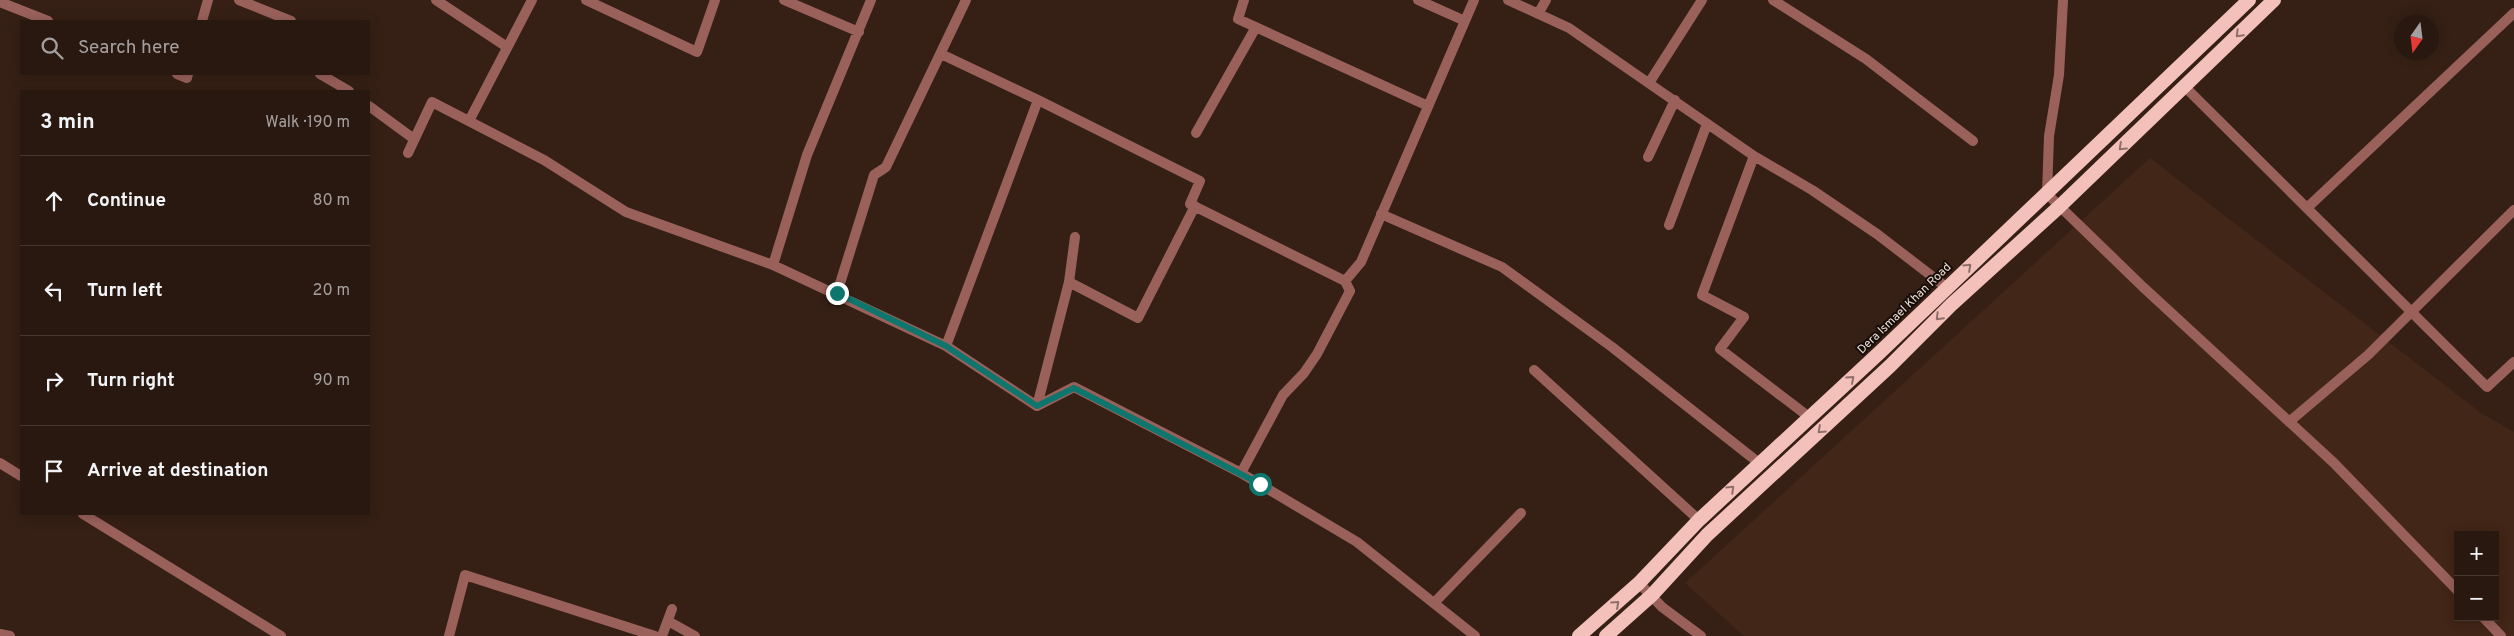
<!DOCTYPE html>
<html lang="en">
<head>
<meta charset="utf-8">
<style>
  :root { --surface:#281810; --page:#34251e; --text:#f1f3f6; --muted:#a5a09f; --line:#443730 }
  body { margin:0; font-family:Overpass,sans-serif; background:var(--page); color:var(--text) }
  .controls { position:absolute; right:15px; bottom:15px; display:grid; overflow:hidden; border-radius:0px; box-shadow:0 2px 12px #0003 }
  .controls button { width:45px; height:45px; display:grid; place-items:center; padding:0; border:0; border-bottom:1px solid var(--line); background:var(--surface); color:var(--text); font:25px sans-serif }
  .compass { position:absolute; left:2394px; top:15px; width:45px; height:45px; border-radius:50%; background:var(--surface); box-shadow:0 2px 12px #0003; rotate:194deg }
  .stop { position:absolute; width:15px; height:15px; margin:-11px; border:4px solid #0f766e; border-radius:50%; background:#fff }
  .stop.end { background:#0f766e; border-color:#fff; box-shadow:0 1px 5px #0008 }
  .list { margin:0; padding:0; list-style:none }
  h2 { display:flex; justify-content:space-between; align-items:center; height:65px; margin:0; padding:0 20px; font-size:21px }
  h2 small { font-size:16px; font-weight:400; color:var(--muted) }
  .list li { display:grid; grid-template-columns:32px 1fr auto; gap:15px; align-items:center; box-sizing:border-box; height:90px; padding:0 20px; border-top:1px solid var(--line) }
  .list b { display:block; font-size:19px; white-space:nowrap }
  .list em { font-size:16px; font-style:normal; color:var(--muted) }
  .icon { flex:none; width:28px; height:28px; fill:none; stroke:currentColor; stroke-width:2; stroke-linecap:round; stroke-linejoin:round }
  .map { position:relative; flex:none; width:2514px; height:636px; overflow:hidden }
  .search { position:absolute; background:var(--surface); box-shadow:0 2px 12px #0003; left:20px; top:20px; width:350px; height:55px; display:flex; align-items:center; gap:12px; box-sizing:border-box; padding:0 18px; border-radius:0px; color:var(--muted); font-size:19px }
  .panel { position:absolute; background:var(--surface); box-shadow:0 2px 12px #0003; left:20px; top:90px; width:350px; height:425px; border-radius:0px }
  .map>svg:first-child { display:block }
  .built { fill:#422617; fill-rule:evenodd }
  .lines { fill:none; stroke-linecap:round; stroke-linejoin:round }
  .minor { stroke:#9a615b; stroke-width:10 }
  .tertiary { stroke:#9a615b; stroke-width:10 }
  .trunk { stroke:#f3c0ba; stroke-width:14 }
  .oneway { stroke:#906f6a }
  .route { stroke:#0f766e; stroke-width:6 }
  .labels { text-anchor:middle; stroke-width:4; stroke-linejoin:round; paint-order:stroke }
  .street-label { font-size:12px; fill:#eadbd3; stroke:#160d08 }
</style>
</head>
<body>
<div class="map">
<svg width="2514" height="636" viewBox="0 0 2514 636">
  <rect width="100%" height="100%" fill="#362015"/>
  <path class="built" d="M2150 158 2481 413 2514 432V636H1744L1685 583ZM2458 535H2495V617H2458Z"/>
  <g class="lines">
    <path class="minor" d="M239 0 291 21
      M436 0 507 47
      M586 0 697 52 715 0
      M784 0 859 32
      M1244 0 1238 19 1428 106
      M1418 0 1465 21
      M1508 0 1569 28 1754 156 1812 190 1877 234 1946 287
      M1773 0 1866 59 1973 141
      M2063 0 2059 75 2049 136 2047 194 2143 287 2334 463 2458 591
      M0 2 48 21
      M1538 14 1546 0
      M202 21 208 0
      M941 54 1038 100 946 346
      M177 74 187 78 188 74
      M320 74 349 91
      M1649 83 1702 0
      M2185 87 2487 387 2514 362
      M1038 100 1200 181 1190 204 1345 281
      M369 106 414 139
      M469 121 532 0
      M1196 133 1256 27
      M408 153 432 102 544 160 626 212 773 265 807 155 871 0
      M1754 156 1702 295 1744 317 1720 349 1809 417
      M1648 157 1675 100
      M2308 207 2514 13
      M1381 214 1502 267 1612 347 1759 463
      M1669 225 1707 124
      M773 265 946 346 1037 406 1074 387 1241 473 1283 395 1304 373 1317 354 1350 291 1345 281 1361 262 1474 0
      M1069 282 1138 318 1195 206
      M837 293 874 175 886 167 966 0
      M1534 370 1699 520
      M1037 406 1069 282 1075 237
      M2289 422 2368 355 2514 210
      M0 463 21 476
      M1241 473 1357 542 1475 636
      M83 514 281 636
      M1434 603 1521 513
      M2483 617 2501 636
      M668 621 695 636
      M0 634 10 636
      M449 636 465 575 655 636
      M662 636 672 609"/>
    <path class="tertiary" d="M1639 583 1662 607 1701 636"/>
    <path class="trunk" d="M1579 636 1639 583 1699 520 1878 354 2249 0
      M1606 636 1652 595 1707 535 1890 366 1951 305 2059 207 2274 0"/>
  </g>
  <defs><path id="oneway-chevron" d="M-2-3.5L2.5 0L-2 3.5" fill="none" stroke-width="1.6" stroke-linecap="round" stroke-linejoin="round" transform="scale(1.25)"/></defs>
  <g class="oneway">
    <use href="#oneway-chevron" transform="translate(2239 34) rotate(135)"/>
    <use href="#oneway-chevron" transform="translate(2122 147) rotate(137)"/>
    <use href="#oneway-chevron" transform="translate(1968 267) rotate(-43)"/>
    <use href="#oneway-chevron" transform="translate(1939 317) rotate(135)"/>
    <use href="#oneway-chevron" transform="translate(1851 379) rotate(-42)"/>
    <use href="#oneway-chevron" transform="translate(1821 430) rotate(137)"/>
    <use href="#oneway-chevron" transform="translate(1731 489) rotate(-44)"/>
    <use href="#oneway-chevron" transform="translate(1616 604) rotate(-42)"/>
  </g>
  <g class="lines">
    <path class="route" d="M837 293 946 346 1037 406 1074 388 1260 484"/>
  </g>
  <g class="labels">
    <g class="street-label">
      <text transform="translate(1904 308) rotate(-44)" y="4">Dera Ismael Khan Road</text>
    </g>
  </g>
</svg>
<div class="controls">
<button>+</button>
<button>−</button>
</div>
<svg class="compass" viewBox="-18 -18 36 36"><path d="M0-13l5 13h-10z" fill="#e53935"/><path d="M0 13l5-13h-10z" fill="#a5a09f"/></svg>
<div class="stop" style="left:1260px;top:484px"></div>
<div class="stop end" style="left:837px;top:293px"></div>
<div class="search"><svg class="icon" aria-label="search" viewBox="0 0 24 24"><circle cx="10" cy="10" r="6"/><path d="M15 15l6 6"/></svg>Search here</div>
<section class="panel">
<h2>3 min<small>Walk · 190 m</small></h2>
<ul class="list">
<li><svg class="icon" aria-label="ahead" viewBox="0 0 24 24"><path d="M12 20V5M6 11l6-6 6 6"/></svg><div><b>Continue</b></div><em>80 m</em></li>
<li><svg class="icon" aria-label="left" viewBox="0 0 24 24"><path d="M17 20v-9H6M10 6l-5 5 5 5"/></svg><div><b>Turn left</b></div><em>20 m</em></li>
<li><svg class="icon" aria-label="right" viewBox="0 0 24 24"><path d="M7 20v-9h11M14 6l5 5-5 5"/></svg><div><b>Turn right</b></div><em>90 m</em></li>
<li><svg class="icon" aria-label="arrive" viewBox="0 0 24 24"><path d="M6 21V4h12l-3 4 3 4H6"/></svg><div><b>Arrive at destination</b></div></li>
</ul>
</section>
</div>
</body>
</html>
